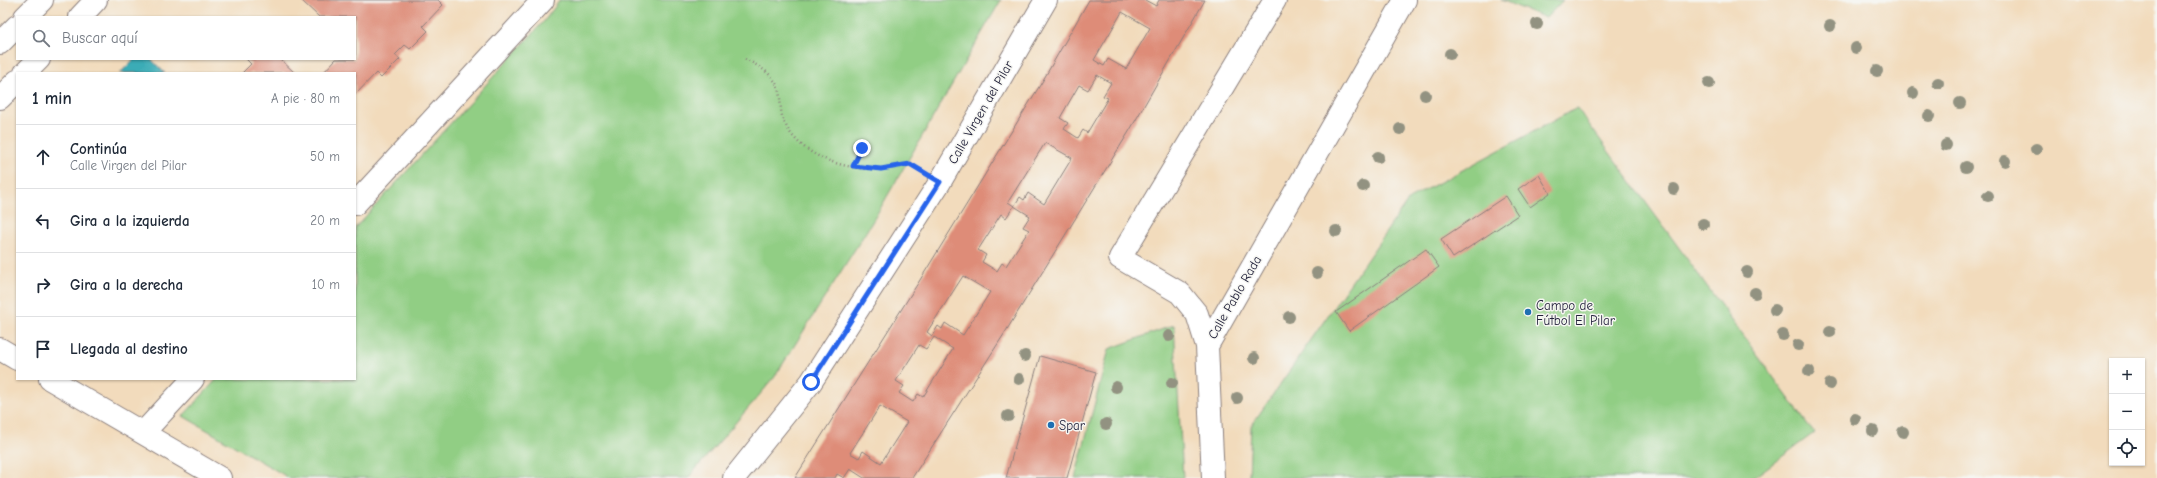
<!DOCTYPE html>
<html lang="es">
<head>
<meta charset="utf-8">
<style>
  :root { --surface:#fff; --page:#f2f2f3; --text:#1f2937; --muted:#747a83; --line:#e0e1e3 }
  body { margin:0; font-family:"Comic Neue",sans-serif; background:var(--page); color:var(--text) }
  .controls { position:absolute; right:12px; bottom:12px; display:grid; overflow:hidden; border-radius:0px; box-shadow:0 1px 3px #0004 }
  .controls button { width:36px; height:36px; display:grid; place-items:center; padding:0; border:0; border-bottom:1px solid var(--line); background:var(--surface); color:var(--text); font:20px sans-serif }
  .stop { position:absolute; width:12px; height:12px; margin:-9px; border:3px solid #2563eb; border-radius:50%; background:#fff }
  .stop.end { background:#2563eb; border-color:#fff; box-shadow:0 1px 4px #0008 }
  .list { margin:0; padding:0; list-style:none }
  h2 { display:flex; justify-content:space-between; align-items:center; height:52px; margin:0; padding:0 16px; font-size:17px }
  h2 small { font-size:13px; font-weight:400; color:var(--muted) }
  .list li { display:grid; grid-template-columns:26px 1fr auto; gap:12px; align-items:center; box-sizing:border-box; height:64px; padding:0 16px; border-top:1px solid var(--line) }
  .list b { display:block; font-size:15px; white-space:nowrap }
  .list p { margin:0; font-size:13px; white-space:nowrap; color:var(--muted) }
  .list em { font-size:13px; font-style:normal; color:var(--muted) }
  .icon { flex:none; width:22px; height:22px; fill:none; stroke:currentColor; stroke-width:2; stroke-linecap:round; stroke-linejoin:round }
  .map { position:relative; flex:none; width:2157px; height:478px; overflow:hidden }
  .search { position:absolute; background:var(--surface); box-shadow:0 1px 3px #0004; left:16px; top:16px; width:340px; height:44px; display:flex; align-items:center; gap:10px; box-sizing:border-box; padding:0 14px; border-radius:0px; color:var(--muted); font-size:15px }
  .panel { position:absolute; background:var(--surface); box-shadow:0 1px 3px #0004; left:16px; top:72px; width:340px; height:308px; border-radius:0px }
  .map>svg:first-child { display:block }
  .green { fill:#91ce84; stroke:#5a7860 }
  .water { fill:#3bacb6; stroke:#2e6778 }
  .building { fill:#de8c78; fill-rule:evenodd }
  .lines { fill:none; stroke-linecap:round; stroke-linejoin:round }
  .minor-casing { stroke:#8a7e7c; stroke-width:24 }
  .path { stroke:#8a7e7c; stroke-width:2.5; stroke-dasharray:1 3; stroke-linecap:butt }
  .minor { stroke:#fff; stroke-width:22 }
  .tree { fill:#929281 }
  .route { stroke:#2563eb; stroke-width:5 }
  .poi-dot { fill:#1f6fb2; stroke:#f6f6f2; stroke-width:1.5 }
  .labels { text-anchor:middle; stroke-width:3; stroke-linejoin:round; paint-order:stroke }
  .street-label { font-size:13px; fill:#22223b; stroke:#f6f6f2 }
  .poi-label { font-size:13px; fill:#22223b; stroke:#f6f6f2; text-anchor:start }
</style>
</head>
<body>
<div class="map">
<svg width="2157" height="478" viewBox="0 0 2157 478">
  <rect width="100%" height="100%" fill="#f6f6f2"/>
  <filter id="ink" filterUnits="userSpaceOnUse"><feTurbulence type="fractalNoise" baseFrequency=".025" numOctaves="2"/><feDisplacementMap in="SourceGraphic" scale="8" xChannelSelector="R" yChannelSelector="G"/><feConvolveMatrix kernelMatrix="1 2 1 2 8 2 1 2 1" color-interpolation-filters="sRGB"/></filter>
  <filter id="wash" filterUnits="userSpaceOnUse"><feTurbulence type="fractalNoise" baseFrequency=".012" numOctaves="4" result="noise"/><feDisplacementMap in="SourceGraphic" scale="16" xChannelSelector="R" yChannelSelector="G"/><feGaussianBlur stdDeviation="0.9" result="paint"/><feColorMatrix in="noise" values="0 0 0 0 0 0 0 0 0 0 0 0 0 0 0 0 0 1.4 0 .05"/><feComposite in="paint" operator="in"/></filter>
  <g filter="url(#wash)">
    <rect width="100%" height="100%" fill="#f2dbbc"/>
    <path class="green" d="M560 0H1001L874 219 774 378 688 478H289L183 416 217 379H355V228L545 20Z
      M1501 0H1563L1546 18Z
      M1577 108 1814 433 1753 478H1249L1251 426 1409 199Z
      M1174 325 1183 478H1075L1109 349Z"/>
    <path class="water" d="M134 59H151L165 73H120Z"/>
    <g id="blocks">
      <path class="building" d="M301 0H438L443 5 423 26 428 31 410 49 405 45 395 55 400 59 381 78 376 73 355 95V73H323L336 59H355V17H319Z
        M1089 0H1145L1156 6 1159 0H1205L1130 130 1006 331 912 478H864L850 469 844 478 837 474 835 478H795L920 280 1042 82ZM1122 12 1150 28 1126 69 1108 59 1104 66 1094 60ZM1097 75 1111 83 1103 96 1108 98 1087 133 1083 130 1078 138 1064 129 1068 123 1060 118 1079 85 1088 90ZM1045 143 1072 158 1044 204 1028 193 1024 200 1020 197 1014 206 1030 216 1023 227 1029 230 1006 266 1002 263 997 271 982 262 986 255 978 250 1001 214 1006 218 1014 206 1008 202ZM963 276 990 292 963 335 945 323 942 329 938 326 932 336 927 332ZM934 337 953 349 923 397 918 394 913 402 899 393 904 386 896 381 919 345 926 349ZM880 406 907 422 881 463 863 451 859 458 850 453Z
        M246 59H280L295 73H242L251 64Z
        M1539 175 1550 193 1530 207 1518 189Z
        M1506 196 1518 215 1453 258 1441 239Z
        M1426 249 1439 267 1349 331 1336 312Z
        M1040 356 1096 372 1067 478H1006Z"/>
    </g>
  </g>
  <g filter="url(#ink)">
    <use href="#blocks" fill-opacity="0" stroke="#8a7e7c" stroke-width="1"/>
    <g class="lines">
      <g class="minor-casing">
        <path id="minor" d="M1275 0 1120 258 1180 293 1197 314 1207 346 1405 0
          M25 17 42 0
          M80 17 96 0
          M0 43 17 26
          M25 73 39 59
          M0 98 17 81
          M355 204 543 0
          M1207 346 1213 478
          M0 349 17 359
          M50 379 220 478
          M143 433 193 379
          M734 478 811 382 940 182 1046 0"/>
      </g>
      <path class="path" d="M745 59C759 66 776 75 779 92 781 100 780 111 783 119 797 156 843 170 880 169 890 169 901 165 910 164L917 168
        M853 167 862 148"/>
      <use href="#minor" class="minor"/>
    </g>
    <g class="tree">
      <circle cx="1537" cy="24" r="6"/>
      <circle cx="1830" cy="26" r="6"/>
      <circle cx="1856" cy="48" r="6"/>
      <circle cx="1450" cy="54" r="6"/>
      <circle cx="1877" cy="71" r="6"/>
      <circle cx="1709" cy="83" r="6"/>
      <circle cx="1938" cy="83" r="6"/>
      <circle cx="1913" cy="93" r="6"/>
      <circle cx="1425" cy="95" r="6"/>
      <circle cx="1960" cy="103" r="6"/>
      <circle cx="1929" cy="116" r="6"/>
      <circle cx="1400" cy="129" r="6"/>
      <circle cx="1946" cy="145" r="6"/>
      <circle cx="2036" cy="149" r="6"/>
      <circle cx="1378" cy="157" r="6"/>
      <circle cx="2005" cy="161" r="6"/>
      <circle cx="1966" cy="167" r="6"/>
      <circle cx="1363" cy="186" r="6"/>
      <circle cx="1674" cy="189" r="6"/>
      <circle cx="1988" cy="196" r="6"/>
      <circle cx="1703" cy="224" r="6"/>
      <circle cx="1336" cy="231" r="6"/>
      <circle cx="1747" cy="272" r="6"/>
      <circle cx="1317" cy="273" r="6"/>
      <circle cx="1755" cy="293" r="6"/>
      <circle cx="1775" cy="310" r="6"/>
      <circle cx="1289" cy="317" r="6"/>
      <circle cx="1830" cy="332" r="6"/>
      <circle cx="1783" cy="335" r="6"/>
      <circle cx="1169" cy="336" r="6"/>
      <circle cx="1798" cy="345" r="6"/>
      <circle cx="1025" cy="356" r="6"/>
      <circle cx="1254" cy="358" r="6"/>
      <circle cx="1809" cy="371" r="6"/>
      <circle cx="1019" cy="379" r="6"/>
      <circle cx="1172" cy="383" r="6"/>
      <circle cx="1830" cy="384" r="6"/>
      <circle cx="1116" cy="387" r="6"/>
      <circle cx="1237" cy="398" r="6"/>
      <circle cx="1008" cy="416" r="6"/>
      <circle cx="1855" cy="419" r="6"/>
      <circle cx="1106" cy="424" r="6"/>
      <circle cx="1873" cy="431" r="6"/>
      <circle cx="1903" cy="432" r="6"/>
    </g>
  </g>
  <g class="lines" filter="url(#ink)">
    <path class="route" d="M811 382 940 182 910 164 881 169 853 166 862 148"/>
  </g>
  <g class="poi-dot">
    <circle cx="1528" cy="312" r="4"/>
    <circle cx="1051" cy="425" r="4"/>
  </g>
  <g class="labels">
    <g class="street-label">
      <text transform="translate(980 112) rotate(-60)" y="5">Calle Virgen del Pilar</text>
      <text transform="translate(1234 297) rotate(-60)" y="5">Calle Pablo Rada</text>
    </g>
    <g class="poi-label">
      <text x="1536" y="310">Campo de<tspan x="1536" dy="15">Fútbol El Pilar</tspan></text>
      <text x="1059" y="430">Spar</text>
    </g>
  </g>
</svg>
<div class="controls">
<button>+</button>
<button>−</button>
<button><svg class="icon" aria-label="locate" viewBox="0 0 24 24"><circle cx="12" cy="12" r="6"/><path d="M12 2v4M12 18v4M2 12h4M18 12h4"/></svg></button>
</div>
<div class="stop" style="left:811px;top:382px"></div>
<div class="stop end" style="left:862px;top:148px"></div>
<div class="search"><svg class="icon" aria-label="search" viewBox="0 0 24 24"><circle cx="10" cy="10" r="6"/><path d="M15 15l6 6"/></svg>Buscar aquí</div>
<section class="panel">
<h2>1 min<small>A pie · 80 m</small></h2>
<ul class="list">
<li><svg class="icon" aria-label="ahead" viewBox="0 0 24 24"><path d="M12 20V5M6 11l6-6 6 6"/></svg><div><b>Continúa</b><p>Calle Virgen del Pilar</p></div><em>50 m</em></li>
<li><svg class="icon" aria-label="left" viewBox="0 0 24 24"><path d="M17 20v-9H6M10 6l-5 5 5 5"/></svg><div><b>Gira a la izquierda</b></div><em>20 m</em></li>
<li><svg class="icon" aria-label="right" viewBox="0 0 24 24"><path d="M7 20v-9h11M14 6l5 5-5 5"/></svg><div><b>Gira a la derecha</b></div><em>10 m</em></li>
<li><svg class="icon" aria-label="arrive" viewBox="0 0 24 24"><path d="M6 21V4h12l-3 4 3 4H6"/></svg><div><b>Llegada al destino</b></div></li>
</ul>
</section>
</div>
</body>
</html>
